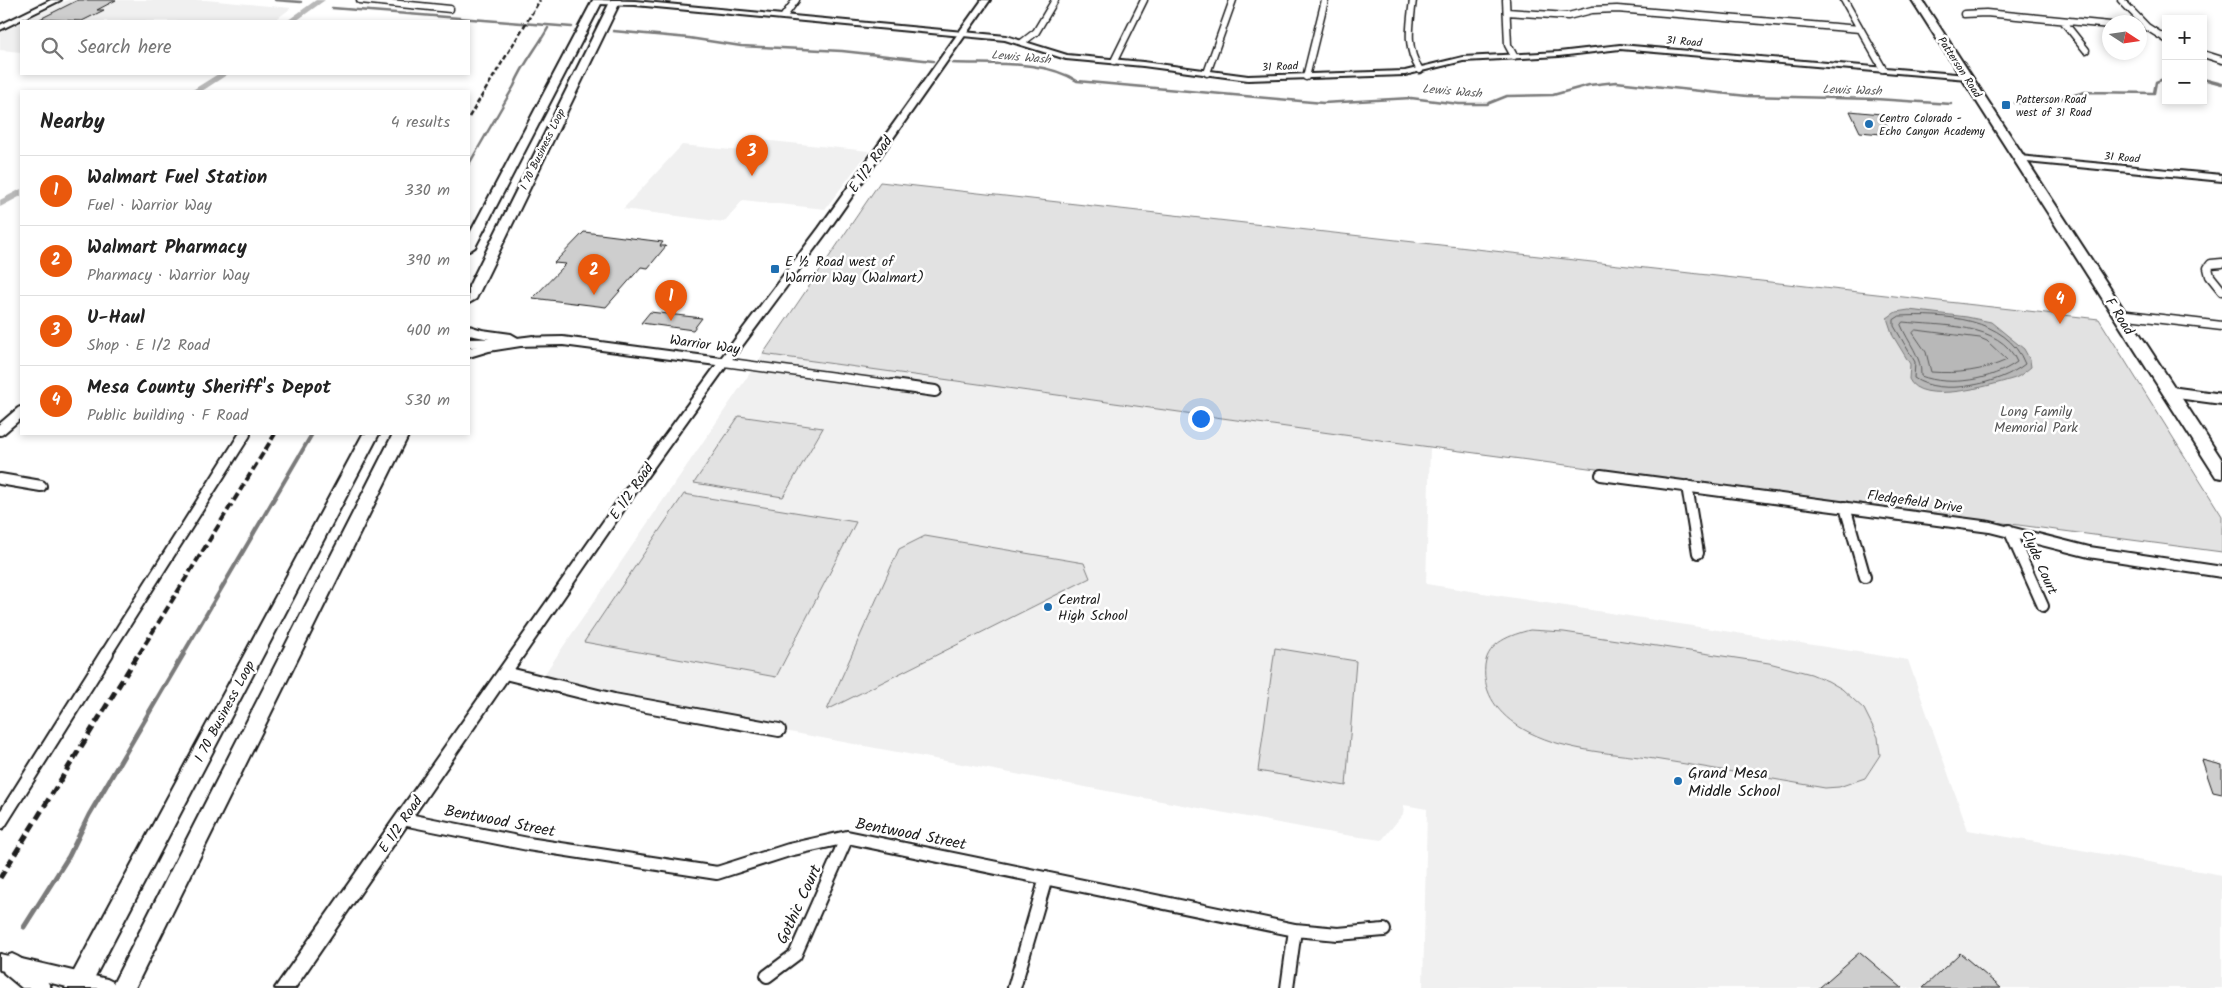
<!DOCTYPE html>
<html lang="en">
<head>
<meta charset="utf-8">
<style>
  :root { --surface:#fff; --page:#f2f2f2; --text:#222; --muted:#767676; --line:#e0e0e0; --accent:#ea580c }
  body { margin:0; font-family:Kalam,sans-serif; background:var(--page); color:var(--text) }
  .controls { position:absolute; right:15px; top:15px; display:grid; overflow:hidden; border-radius:0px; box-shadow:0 2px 8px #0003 }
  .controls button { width:45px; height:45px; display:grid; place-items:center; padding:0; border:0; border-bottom:1px solid var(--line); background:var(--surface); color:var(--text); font:25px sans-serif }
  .compass { position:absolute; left:2102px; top:15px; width:45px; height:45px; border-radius:50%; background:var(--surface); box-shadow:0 2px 8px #0003; rotate:102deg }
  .you { position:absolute; left:1200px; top:418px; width:18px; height:18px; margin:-12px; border:4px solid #fff; border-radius:50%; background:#1a73e8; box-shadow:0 0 0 8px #1a73e833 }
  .badge { display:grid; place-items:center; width:32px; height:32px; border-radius:50%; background:var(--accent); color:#fff; font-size:16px; font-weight:700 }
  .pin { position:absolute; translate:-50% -41px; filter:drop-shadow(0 1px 2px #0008) }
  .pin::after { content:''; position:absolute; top:26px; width:18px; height:15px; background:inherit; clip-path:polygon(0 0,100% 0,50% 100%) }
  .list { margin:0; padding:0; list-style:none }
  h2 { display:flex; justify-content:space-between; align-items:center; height:65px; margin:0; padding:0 20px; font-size:21px }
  h2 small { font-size:16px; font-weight:400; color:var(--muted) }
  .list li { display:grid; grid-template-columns:32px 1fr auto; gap:15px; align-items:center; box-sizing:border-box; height:70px; padding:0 20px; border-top:1px solid var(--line) }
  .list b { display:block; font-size:19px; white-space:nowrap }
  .list p { margin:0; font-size:16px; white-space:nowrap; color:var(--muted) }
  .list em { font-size:16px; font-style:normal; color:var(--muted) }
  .icon { flex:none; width:28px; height:28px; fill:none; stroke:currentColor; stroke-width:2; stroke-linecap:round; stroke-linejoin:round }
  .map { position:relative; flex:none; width:2222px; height:988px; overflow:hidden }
  .search { position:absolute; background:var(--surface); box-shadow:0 2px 8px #0003; left:20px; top:20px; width:450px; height:55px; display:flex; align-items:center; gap:12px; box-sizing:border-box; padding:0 18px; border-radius:0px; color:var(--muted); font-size:19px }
  .panel { position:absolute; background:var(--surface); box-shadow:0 2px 8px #0003; left:20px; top:90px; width:450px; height:345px; border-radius:0px }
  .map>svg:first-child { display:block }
  .built { fill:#f0f0f0 }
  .green { fill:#e2e2e2; stroke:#7f7f7f }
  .water { fill:#b8b8b8; stroke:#7a7a7a }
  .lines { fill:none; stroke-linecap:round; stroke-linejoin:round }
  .shore { stroke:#5a5a5a; stroke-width:1 }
  .stream-far2 { stroke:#7a7a7a; stroke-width:2.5 }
  .stream-far1 { stroke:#7a7a7a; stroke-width:4 }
  .stream { stroke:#7a7a7a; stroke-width:5 }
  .canal { fill:#b8b8b8; fill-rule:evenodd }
  .building { fill:#cecece; stroke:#1c1c1c }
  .minor-far3-casing { stroke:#1c1c1c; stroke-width:9 }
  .minor-far2-casing { stroke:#1c1c1c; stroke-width:11 }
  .minor-far1-casing { stroke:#1c1c1c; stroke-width:14 }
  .minor-casing { stroke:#1c1c1c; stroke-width:16 }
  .tertiary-casing { stroke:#1c1c1c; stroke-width:4 }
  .secondary-casing { stroke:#1c1c1c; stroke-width:4 }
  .primary-casing { stroke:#1c1c1c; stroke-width:4 }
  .minor-far3 { stroke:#fff; stroke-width:6 }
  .minor-far2 { stroke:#fff; stroke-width:8 }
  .minor-far1 { stroke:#fff; stroke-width:10 }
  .minor { stroke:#fff; stroke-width:12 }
  .tertiary { fill:#fff; fill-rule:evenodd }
  .secondary { fill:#fff; fill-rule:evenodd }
  .primary { fill:#fff; fill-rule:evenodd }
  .rail-far2 { stroke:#1c1c1c; stroke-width:2.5; stroke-dasharray:5 2.5; stroke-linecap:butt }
  .rail-far1 { stroke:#1c1c1c; stroke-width:4; stroke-dasharray:8 4; stroke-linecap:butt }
  .rail { stroke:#1c1c1c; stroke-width:5; stroke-dasharray:9 5; stroke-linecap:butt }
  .poi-dot { fill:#1f6fb2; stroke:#fff; stroke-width:2 }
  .labels { text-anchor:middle; stroke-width:5; stroke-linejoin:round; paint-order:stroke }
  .far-street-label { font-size:11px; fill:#1c1c1c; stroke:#fff }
  .far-poi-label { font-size:11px; fill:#1c1c1c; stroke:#fff; text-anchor:start }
  .far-water-label { font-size:12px; font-style:italic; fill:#5a5a5a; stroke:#fff }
  .street-label { font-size:14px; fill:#1c1c1c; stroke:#fff }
  .poi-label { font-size:14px; fill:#1c1c1c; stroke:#fff; text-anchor:start }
  .park-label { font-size:14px; fill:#575757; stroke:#fff }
  .near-poi-label { font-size:16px; fill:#1c1c1c; stroke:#fff; text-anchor:start }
  .near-street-label { font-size:16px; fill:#1c1c1c; stroke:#fff }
</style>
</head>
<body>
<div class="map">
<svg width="2222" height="988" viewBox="0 0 2222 988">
  <rect width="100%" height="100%" fill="#fff"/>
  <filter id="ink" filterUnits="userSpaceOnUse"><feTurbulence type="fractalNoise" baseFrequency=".02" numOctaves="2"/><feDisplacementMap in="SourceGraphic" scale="10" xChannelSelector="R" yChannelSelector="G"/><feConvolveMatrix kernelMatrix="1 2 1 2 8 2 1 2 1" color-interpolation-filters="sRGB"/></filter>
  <g filter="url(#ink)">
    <path class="built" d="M68 0H206L291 8 274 21H24Z
      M21 23V52L0 50V33Z
      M761 140 869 151 825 209 743 200 724 222 623 209 682 145 751 152Z
      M763 354 1430 447 1426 584 1908 660 1968 830 2222 875V988H1423L1427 809 1404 805 1403 814 1382 840 1338 834 537 685Z"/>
    <path class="green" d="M880 182 2099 319 2222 516V552L1430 447 763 354Z
      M739 416 823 428 783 497 694 483Z
      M684 494 856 522 776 677 584 642Z
      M925 536 1084 563 1090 578 827 710 899 549Z
      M1530 630 1564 632 1769 663 1811 674 1828 681 1842 689 1864 709 1878 737 1880 755 1865 778 1839 787 1825 788C1766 778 1707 767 1648 758 1607 753 1560 750 1523 729 1499 715 1482 694 1485 665 1488 642 1511 635 1530 630Z
      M1275 648 1356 661 1346 786 1258 771Z"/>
    <path class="water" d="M1909 310 1967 317 1991 322 2024 349 2030 360 2031 367C2026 371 2018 378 2012 379 1992 385 1920 406 1909 379L1910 364 1893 336 1887 318 1896 312Z"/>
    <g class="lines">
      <path class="shore" d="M1900 316C1943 314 2007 317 2025 364 2000 384 1941 397 1914 378L1915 362 1894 326V320Z
        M1903 322C1939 326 2001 322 2017 362 1992 380 1950 387 1921 376 1922 356 1908 343 1901 325Z
        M1916 330 1980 338 1987 341 2007 360C1983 371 1957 374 1931 372L1926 352 1913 333Z"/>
      <path class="stream-far2" d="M275 0 301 2
        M332 8 572 27
        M613 31 689 38 741 46 842 51 933 61
        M952 63C990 65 1044 59 1077 81L1323 103 1411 98 1459 104H1487L1507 96 1553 95 1589 85 1616 82 1747 96 1876 99 1951 104
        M2203 79 2222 84
        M2015 103H2045L2085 92 2154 93 2156 82 2166 78
        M469 164 514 86C522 65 537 48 548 28"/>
      <path class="stream-far1" d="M183 654 312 434"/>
      <path class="stream" d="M24 927 69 856 89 815 184 653"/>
      <path class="canal" d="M316 0H325L296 21H287Z
        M218 74H228L202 91H191Z
        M21 189V196L0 207V200Z"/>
    </g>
    <path class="building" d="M78 0H116L97 10H104L82 21 40 19Z
      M1850 111 1881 114 1892 135 1860 132Z
      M584 232 663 242 660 246H666L648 268 641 267 606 307 533 298 566 264 554 263Z
      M650 312 702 318 693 330 641 323Z
      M2202 760 2222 765V794L2213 792Z
      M1860 952 1902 988H1819Z
      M1960 953 2001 988H1923Z"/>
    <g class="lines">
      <g class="minor-far3-casing">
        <path id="minor-far3" d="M360 0 450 9
          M1413 0C1410 25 1405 48 1420 70
          M1506 0 1508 45 1514 56
          M1844 0 1883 69
          M2121 0 2147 27 2166 39
          M1507 12 1568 16 1592 10 1617 9 1860 29
          M1964 14 1986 13 2110 25
          M784 16 796 0
          M2063 21 2086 50
          M1023 42 1036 32 1055 0
          M2203 54 2222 60
          M1114 61 1144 0
          M1207 73 1233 0
          M1306 77 1325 0"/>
      </g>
      <g class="minor-far2-casing">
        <path id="minor-far2" d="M2222 263 2211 264 2208 268 2210 276 2222 291
          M2119 314 2222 326
          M724 362 902 386"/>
      </g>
      <g class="minor-far1-casing">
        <path id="minor-far1" d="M893 385 935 391
          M2170 392 2222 399
          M0 430 21 412
          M1601 475 1990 527 2089 552 2222 572
          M0 479 41 486
          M1687 486 1698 553
          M1845 507 1865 577
          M2009 530 2043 606
          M106 654 245 434"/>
      </g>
      <g class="minor-casing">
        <path id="minor" d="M505 673 614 700 779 730
          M403 819 528 844 717 873 789 850 847 837 1295 930 1338 934 1384 930
          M0 823 107 653
          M767 976 795 955 847 837
          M1014 988 1046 878
          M1287 988 1295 930"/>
      </g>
      <g class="tertiary-casing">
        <path id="tertiary" d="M51 0H61L0 30V25Z
          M596 0 635 1 1006 36 1067 55 1143 62 1248 76 1405 71 1463 57 1559 52 1620 45 1967 75 1971 77 1967 79 1620 49 1559 56 1463 61 1405 75 1248 80 1143 66 1066 59 1005 40 635 5 597 4 593 2Z
          M2019 156 2222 175V181L2016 161V157Z
          M724 359 730 362 728 364 641 485 295 988H275L633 479 720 360Z
          M0 954 107 979 113 982 116 988H71L0 970Z"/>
      </g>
      <g class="secondary-casing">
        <path id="secondary" d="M982 0H990L827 232 728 365 724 366 563 345 469 347V339L563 337 721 358 819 228Z"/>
      </g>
      <g class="primary-casing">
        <path id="primary" d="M593 0H603L475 247 469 251V235Z
          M611 0H621L476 299 469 303V286Z
          M1912 0H1922L2222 460V478L2216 477Z
          M469 326 482 330 511 334 518 338 533 336 540 340 533 344 489 351 469 357V348L500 341 469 335Z
          M363 434H379L89 988H65Z
          M393 434H409L135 988H111Z
          M12 954C26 960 45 974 51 988H22L4 973 1 965 4 957Z"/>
      </g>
      <use href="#minor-far3" class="minor-far3"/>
      <use href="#minor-far2" class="minor-far2"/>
      <use href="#minor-far1" class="minor-far1"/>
      <use href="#minor" class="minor"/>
      <use href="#tertiary" class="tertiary"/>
      <use href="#secondary" class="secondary"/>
      <use href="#primary" class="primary"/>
      <path class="rail-far2" d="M469 117 540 0"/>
      <path class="rail-far1" d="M139 654 275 434"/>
      <path class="rail" d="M0 878 139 653"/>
    </g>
  </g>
  <g class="poi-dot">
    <rect x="2001" y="100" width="10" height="10" rx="2.5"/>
    <circle cx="1869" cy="124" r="5"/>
    <rect x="770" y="264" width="10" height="10" rx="2.5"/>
    <circle cx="1048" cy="607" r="5"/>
    <circle cx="1678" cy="781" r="5"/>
  </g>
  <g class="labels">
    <g class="far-street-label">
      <text transform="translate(1684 41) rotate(5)" y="4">31 Road</text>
      <text transform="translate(1280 66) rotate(-2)" y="4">31 Road</text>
      <text transform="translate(1960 67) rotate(57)" y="4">Patterson Road</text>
      <text transform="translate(542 149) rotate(-64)" y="4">I 70 Business Loop</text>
      <text transform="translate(2122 157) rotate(5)" y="4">31 Road</text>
    </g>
    <g class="far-poi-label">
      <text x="2016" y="103">Patterson Road<tspan x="2016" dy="13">west of 31 Road</tspan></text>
      <text x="1879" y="122">Centro Colorado -<tspan x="1879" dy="13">Echo Canyon Academy</tspan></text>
    </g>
    <g class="far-water-label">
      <text transform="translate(1021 57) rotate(5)" y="4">Lewis Wash</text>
      <text transform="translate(1852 90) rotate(2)" y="4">Lewis Wash</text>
      <text transform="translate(1452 91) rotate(5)" y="4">Lewis Wash</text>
    </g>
    <g class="street-label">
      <text transform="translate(870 164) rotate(-55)" y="5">E 1/2 Road</text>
      <text transform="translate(2120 316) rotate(58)" y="5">F Road</text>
      <text transform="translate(705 344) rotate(8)" y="5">Warrior Way</text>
      <text transform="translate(631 491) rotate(-55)" y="5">E 1/2 Road</text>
      <text transform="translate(1915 501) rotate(8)" y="5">Fledgefield Drive</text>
      <text transform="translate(2040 562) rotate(66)" y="5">Clyde Court</text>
      <text transform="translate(224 711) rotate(-62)" y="5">I 70 Business Loop</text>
      <text transform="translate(400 824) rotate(-55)" y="5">E 1/2 Road</text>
    </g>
    <g class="poi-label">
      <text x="785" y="266">E ½ Road west of<tspan x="785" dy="16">Warrior Way (Walmart)</tspan></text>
      <text x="1058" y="604">Central<tspan x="1058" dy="16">High School</tspan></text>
    </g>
    <g class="park-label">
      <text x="2036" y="416">Long Family<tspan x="2036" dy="16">Memorial Park</tspan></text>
    </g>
    <g class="near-poi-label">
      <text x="1688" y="778">Grand Mesa<tspan x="1688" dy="18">Middle School</tspan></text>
    </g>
    <g class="near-street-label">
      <text transform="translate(500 820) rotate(11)" y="6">Bentwood Street</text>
      <text transform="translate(911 833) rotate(11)" y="6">Bentwood Street</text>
      <text transform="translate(798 904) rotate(-65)" y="6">Gothic Court</text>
    </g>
  </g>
</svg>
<div class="controls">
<button>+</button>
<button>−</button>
</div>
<svg class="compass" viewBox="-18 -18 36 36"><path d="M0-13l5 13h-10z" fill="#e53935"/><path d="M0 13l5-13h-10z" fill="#767676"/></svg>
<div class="you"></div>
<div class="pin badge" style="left:671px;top:321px">1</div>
<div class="pin badge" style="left:594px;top:295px">2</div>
<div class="pin badge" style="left:752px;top:176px">3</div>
<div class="pin badge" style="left:2060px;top:324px">4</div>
<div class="search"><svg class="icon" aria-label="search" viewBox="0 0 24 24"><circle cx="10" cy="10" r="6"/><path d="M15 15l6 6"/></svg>Search here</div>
<section class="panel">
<h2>Nearby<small>4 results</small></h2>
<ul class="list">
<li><span class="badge">1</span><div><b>Walmart Fuel Station</b><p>Fuel · Warrior Way</p></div><em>330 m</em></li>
<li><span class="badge">2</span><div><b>Walmart Pharmacy</b><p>Pharmacy · Warrior Way</p></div><em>390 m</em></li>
<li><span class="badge">3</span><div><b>U-Haul</b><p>Shop · E 1/2 Road</p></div><em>400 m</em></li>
<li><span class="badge">4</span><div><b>Mesa County Sheriff's Depot</b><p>Public building · F Road</p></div><em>530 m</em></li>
</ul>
</section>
</div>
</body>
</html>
